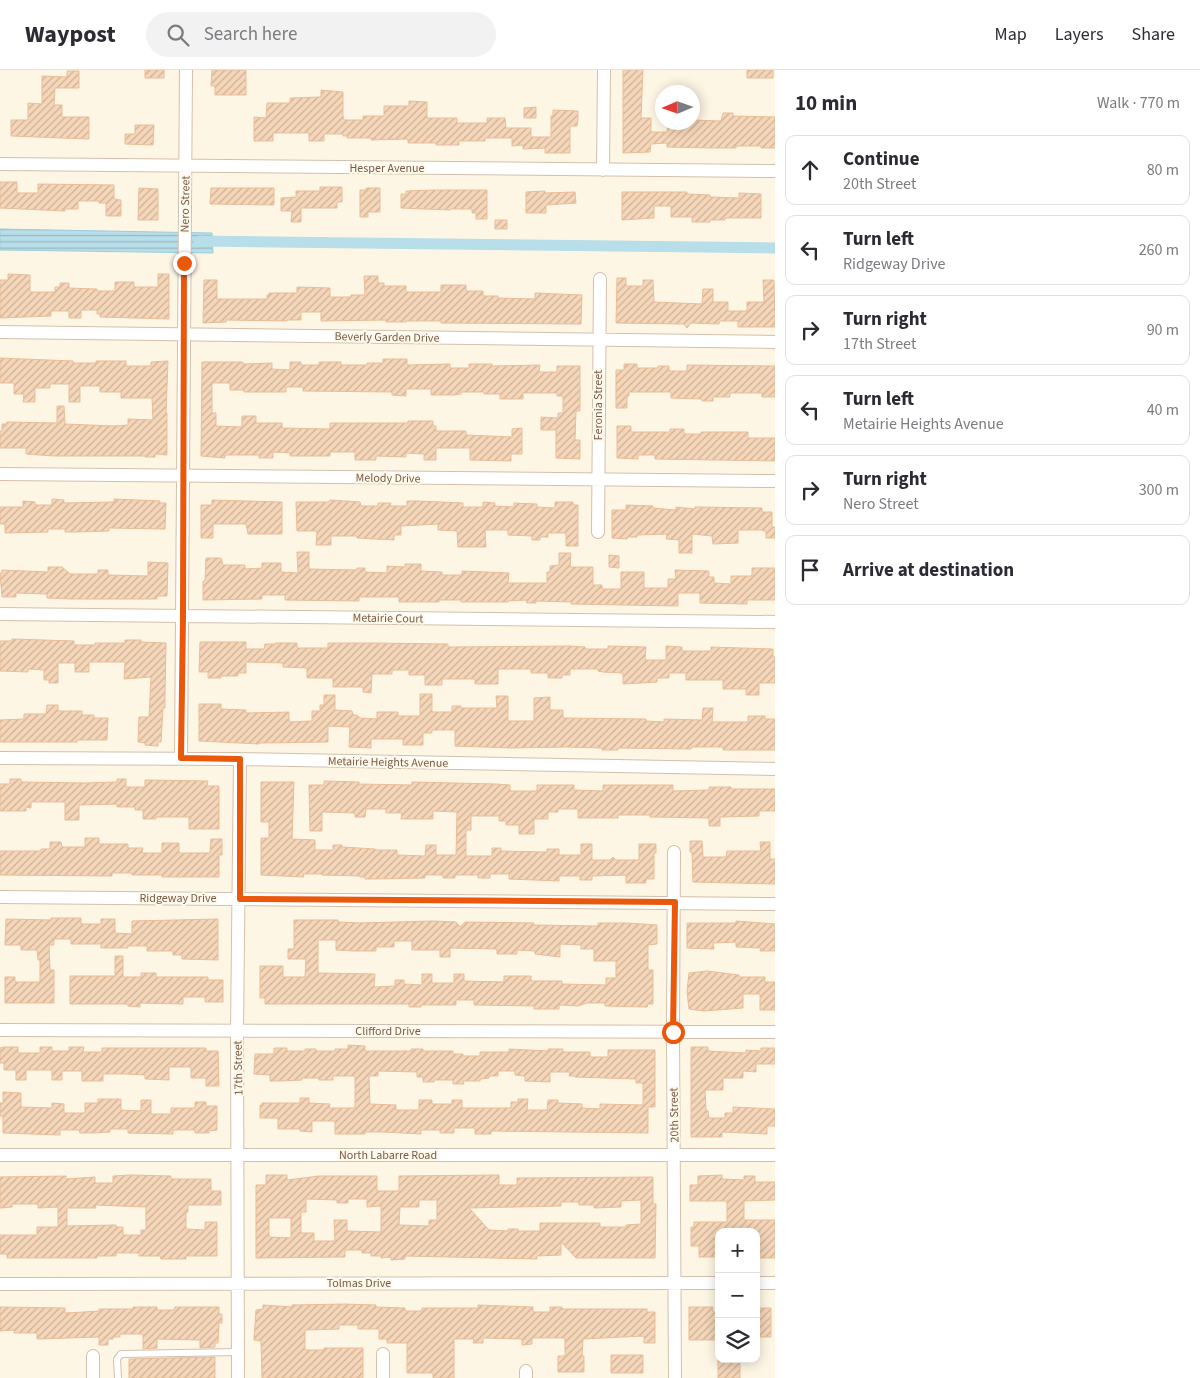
<!DOCTYPE html>
<html lang="en">
<head>
<meta charset="utf-8">
<style>
  :root { --surface:#fff; --page:#f2f2f3; --text:#2b2b33; --muted:#7c7c81; --line:#e1e1e2 }
  body { margin:0; font-family:"Source Sans 3",sans-serif; background:var(--page); color:var(--text) }
  .controls { position:absolute; right:15px; bottom:15px; display:grid; overflow:hidden; border-radius:10px; box-shadow:0 2px 12px #0003 }
  .controls button { width:45px; height:45px; display:grid; place-items:center; padding:0; border:0; border-bottom:1px solid var(--line); background:var(--surface); color:var(--text); font:25px sans-serif }
  .compass { position:absolute; left:655px; top:15px; width:45px; height:45px; border-radius:50%; background:var(--surface); box-shadow:0 2px 12px #0003; rotate:268deg }
  .stop { position:absolute; width:15px; height:15px; margin:-11px; border:4px solid #ea580c; border-radius:50%; background:#fff }
  .stop.end { background:#ea580c; border-color:#fff; box-shadow:0 1px 5px #0008 }
  .list { margin:0; padding:0; list-style:none }
  h2 { display:flex; justify-content:space-between; align-items:center; height:65px; margin:0; padding:0 20px; font-size:21px }
  h2 small { font-size:16px; font-weight:400; color:var(--muted) }
  .list li { display:grid; grid-template-columns:32px 1fr auto; gap:15px; align-items:center; box-sizing:border-box; height:70px; margin:0 10px 10px; padding:0 10px; border:1px solid var(--line); border-radius:10px }
  .list b { display:block; font-size:19px; white-space:nowrap }
  .list p { margin:0; font-size:16px; white-space:nowrap; color:var(--muted) }
  .list em { font-size:16px; font-style:normal; color:var(--muted) }
  .icon { flex:none; width:28px; height:28px; fill:none; stroke:currentColor; stroke-width:2; stroke-linecap:round; stroke-linejoin:round }
  .map { position:relative; flex:none; width:775px; height:1308px; overflow:hidden }
  header { display:flex; align-items:center; gap:30px; box-sizing:border-box; height:70px; padding:0 25px; background:var(--surface); border-bottom:1px solid var(--line) }
  header strong { font-size:24px }
  nav { display:flex; gap:28px; margin-inline-start:auto; font-size:18px }
  .search { width:350px; height:45px; background:var(--page); display:flex; align-items:center; gap:12px; box-sizing:border-box; padding:0 18px; border-radius:28px; color:var(--muted); font-size:19px }
  main { display:flex }
  aside { flex:1; background:var(--surface) }
  .map>svg:first-child { display:block }
  .water { fill:url(#water-rules); stroke:#9ccddc }
  .lines { fill:none; stroke-linecap:round; stroke-linejoin:round }
  .canal { stroke:#b7dee9; stroke-width:11 }
  .building { fill:url(#building-hatch); stroke:#e9bd98; fill-rule:evenodd }
  .service-casing { stroke:#d2c0ac; stroke-width:8 }
  .minor-casing { stroke:#d2c0ac; stroke-width:14 }
  .service { stroke:#fff; stroke-width:6 }
  .minor { stroke:#fff; stroke-width:12 }
  .route { stroke:#ea580c; stroke-width:6 }
  .labels { text-anchor:middle; stroke-width:4; stroke-linejoin:round; paint-order:stroke }
  .street-label { font-size:12px; fill:#785c47; stroke:#fff9ec }
</style>
</head>
<body>
<header>
<strong>Waypost</strong>
<div class="search"><svg class="icon" aria-label="search" viewBox="0 0 24 24"><circle cx="10" cy="10" r="6"/><path d="M15 15l6 6"/></svg>Search here</div>
<nav><a>Map</a><a>Layers</a><a>Share</a></nav>
</header>
<main>
<div class="map">
<svg width="775" height="1308" viewBox="0 0 775 1308">
  <defs>
    <pattern id="water-rules" width="6" height="5" patternUnits="userSpaceOnUse" patternTransform="scale(1.25)"><rect width="6" height="5" fill="#b7dee9"/><path d="M0 2.5h6" fill="none" stroke="#9ab7bf"/></pattern>
    <pattern id="building-hatch" width="6" height="6" patternUnits="userSpaceOnUse" patternTransform="scale(1.25)"><rect width="6" height="6" fill="#f5d6b9"/><path d="M-1 1l2-2M0 6l6-6M5 7l2-2" fill="none" stroke="#cbb198"/></pattern>
  </defs>
  <rect width="100%" height="100%" fill="#fef6e4"/>
  <path class="water" d="M0 159 212 163 213 183 0 180Z"/>
  <g class="lines">
    <path class="canal" d="M199 171 775 178"/>
  </g>
  <path class="building" d="M145 0H164V8H145Z
    M212 0H246V25H215V16H211Z
    M623 0H643L641 48H651V62H667L668 53H692V50L721 51 723 43H733V46L775 47V78H761V76H736V78H715L667 77V73L651 74 650 82 623 83Z
    M747 0H773V8H747Z
    M67 1H79V18H55L54 35H62V47H89V69L11 66V50H28V33L42 34V6L67 7Z
    M321 20 343 22V46L344 50H363V46H384V36H409V31L427 32V48H457V53H487V48H505L506 58H531V67H551V46H553V40L578 41V50L577 56H570V83H545V78L523 79V75L512 76V68H485V71H459V75H436V73H408V69L371 70 372 68H347V66H343V64H324V71H309V63H273V71H254V47L266 48 267 33H290V28L321 27Z
    M536 37V48H524V38Z
    M135 55H154L153 75 125 74V64H135Z
    M0 112H17V123H38V114L114 115V129L121 130V146H106V133H99V131H78V139H65V141L0 138Z
    M320 117H342V132H337V138H301V152H291L292 141H281V128L296 127V121H320Z
    M139 118 158 119V150H138Z
    M211 118H274V135L210 134Z
    M366 118H380V142H368V147H360V120H366Z
    M434 120H487V149H476V143H472V139H450V140L401 138V124H406V121Z
    M545 121V123L575 122 576 133 546 135V143H526V122Z
    M622 122H687V124L710 125V127L739 128V123L761 124V148H725V150H710V152H692V147H671V136H654V148L622 150Z
    M495 150H507V159H495Z
    M8 204 30 205V222H55V217H60V213H69V218L97 219V221H115V212H134V217H158V204H169V249L100 247V244H97V240H81V248H69V241H51V246L0 248V210H8Z
    M364 206H378V213H384V216H406V222H441V215H466V221H483V226H498V228L535 229V223L582 225 581 254 441 253V251H406V252H386V250L321 251V242H301V250H287V251L226 250V252L203 253 204 210H217V229H267V225H269V223H297V217L330 218V227H351V225H365Z
    M617 208H626V216H643V210H653L654 232 702 234 703 219H713V232H728V241H747V232H764L763 210H774L775 257H738V251H720L719 254 691 253 687 258 684 254 616 253Z
    M0 288 73 291V293H96V291H126V296H151V292L168 291 166 343H167V385L155 384V387H145V386H53L26 384V378H0V361H2V354H6L7 352 57 353V336H64L65 354 114 356 128 355V349L153 350 152 328H121V322H100V316H80V332H69V314H50V318H35V332H23L24 324H14V313H0Z
    M383 289H407V295L450 294V298H469V294H492V296L540 295 539 302H557V296H580V341H576L575 370H580V389L556 388V360H541V347L558 348V343H563V326H557V323H523V329H500V324H484V322H461V324L454 325H431V319H406V326L392 325V322L303 321V317H286V322H244V320H230V313H212V343H216V356L242 357V346H256V353H282V358L330 359V353H408V351H433V356H436V361H466V365L512 367V359L522 358V384H511V391L470 390V378H436V390H424V384L406 383V387L376 386V390H355V382H330V386H290V383L273 382V388H259V385H225V388L201 386 202 292H243V294L272 293V299L290 300V292H301V295H319V292H341V295H367V293H383Z
    M624 294H637V298H658V296H669V301H687V295L775 296V327H762V323H730V327H713V331H702V329L671 328V322H629V326H627V338H616V300H624Z
    M617 356H631V362H670V359H684V364H701V362H748V368H775V391L655 389V385H638V389L617 388Z
    M52 429 64 430V433L114 432V429L160 431V433H166L165 459 109 458V461L75 462H65V459H48V462L5 463V454H0V437H23V431L35 432V435H52Z
    M212 430 282 432V464H248L246 454H213V468H201V435H212Z
    M330 430 360 432 361 436H378V433H391L390 436H407V431H417L463 433V437H483V432L495 433V436L514 437V433L537 434V437L555 438V432H573V435H578V476H566V463H548V467H540V470H532V466L508 465V460H485L486 477H458L457 461 438 460V454L401 456V465H394V470L357 468V466H331V475H316L317 461H297L296 432H328Z
    M626 435 653 436V438L676 440V437L695 439V437L762 438V442H772V457H775V468H766V461H763V460H738V473L713 474 712 466 692 464V483H679V470L666 469 667 464 637 465V467H628L627 469 612 468V440H626Z
    M297 482H309V499L357 500V498H365V502L387 503V496L405 497V494H421V501L442 502V505H462V501L509 503 508 513H547V502H550V496L559 495V483H571L570 497H593V515H602V519H621V502H644V518H668V509H676L675 500 709 501V507H714V513L731 514V506H752V498H775V530H747V534L700 533V523H678V536L571 534V532L536 531V533H527L526 530 508 531V532H461V530H439V532H399V527H359V531L285 530V525H262V529L203 530V511H205L206 488H221L223 495H245V499L262 498V493H281V502L298 503Z
    M609 485 619 486V498L609 497Z
    M148 492 168 493 167 526H157V529H72L47 528V524L16 523V527H2L0 503H2V500L48 502V497H62L70 504H98V500H108V505L148 506Z
    M12 569 74 571V575H95V573H125V570H141V572L166 573 165 625V638H163L161 672H158V676L145 675V673L138 672 139 647H149L151 607 124 609 125 592H89V602H75V593H58V613H49V610H44V600L28 599V602L0 601V571H12Z
    M200 572H246V579H264L265 574H275V573H297V578H328V573H375L448 574V577L570 576 585 577V579H608V576L646 577 645 590H666V576L682 577V581H711V577L773 579V587H775V613H759V625H746V619H723V610H686V603H669V608H657V612L623 614V603L603 602 598 601V599H570V605H562V608H548V603H531V599H498V614H475V609H442V615H425V605H409V600H392V604H372L371 623 363 622V617H333V608H307V598L283 597V593L246 592V603H238V606H221V608H208V602H199Z
    M420 624H432V642H452V636H461V638H497L496 626H508V651H534V628L550 627V640H563V648L646 649V651L664 652V649L702 650 703 638H713L712 652H748V646H765V649H775V680H723V677H692L691 679 618 678V680H602V678L566 677 512 678 455 676V660H432V663H423V675H403V669H371V678L349 677 350 657 328 656V672L259 673V674L199 671V634H221V639L246 640V643L289 642V652L312 651V641H320V635H324V625H335V640L352 641 353 645H357L360 648 377 649V642H398V646H420Z
    M47 635H58V641H82V645H94V648H108L107 670H77V672H0V650L24 649V644H46Z
    M10 709H21V712L86 713 117 712V709H126V717H145V710L208 711 207 716H219V759H189V747H156V749H143V740H135V737H117V734L79 735V750H65V732H31V738L26 737V741H0V714H10Z
    M324 711 359 712V714L412 715V712L496 714 510 715V721H537V715H574V720L603 721V715H673V721L709 720V717H731V719H775V741H759V746L720 747V756H709V748L650 747V745H618V748H578V739H558V742H548V749H534V764H519V755H506V751H499V746H471V760H466V786H492V778H501V781L547 782V779H559V785H581V774H592V790H610L613 787 616 790H639V774H656V783H654V809H646V813H626V805L592 806V810H580V806H559V811L509 809V804H490V808H478V805H455V808H443V805H425V808L371 809H365V807H360V806L322 805V804H303L304 807 261 805V768H269V752H261V712H294L292 769 315 770V780H333V775H342V777L375 779V780H397V785L425 786 426 775H436V785H456L457 742 433 741V749H401L402 743H386V739H366L365 747H355V743L322 742V761H310L309 715H324Z
    M85 768H99V774H128V778H143L142 783H162V773H179V783H210L211 769H222V785H219V807H162V805H132V803H112V806L0 805V781H41V779H50V772H61L62 777H85Z
    M690 771H702L703 787H726L727 781H761L760 772H770V789H775V814L693 812 692 782H690Z
    M51 848H81V854H101V849H115V863L132 864V851L218 849V890L182 889V885H173V881H147V876H128V878H101V874H71V869H54V875H49L50 900H54V933H5V907H15V912H40V890H38L37 880H21V875H5L6 849 51 850Z
    M294 850H338V852L361 853 433 851 456 852 460 857 465 852 534 853 533 855 598 856V853H626L657 855V874L648 875V900H653V934H648L647 937 605 936V933H587L578 936 559 935V939H534V936L474 935V930H456V935H421V937H409V934H265V928H260V896H283V907H305L306 889H288V879H294ZM318 870H336V880L353 881H376V877H394V871H412V880H440V887H450V878L497 879V884H517V880L535 881V884L560 887V874L581 875V879H594V891H616V908H606V915L562 914V911H531V906H504V912L464 911V904H454V913H432V904H422V915L404 914V910H395V916L374 917 375 904 318 903Z
    M736 851 775 854V881H760L761 878 736 877V872L713 873 714 879 687 878V853H736Z
    M115 886H123V907H141V903H156V907H208V910H223V932H205V927H183V934L140 933V937L128 936V934H70V906H115Z
    M707 901 739 905V907H765V912H775V940H760V924H743V938L704 941 689 939 687 921 689 903Z
    M348 975 365 976V981H411V979H423V981H453V984H463V986H480V982H509V979L548 981V979H563V982H590V987H608V980H655V1037H648V1063L491 1061V1064H475V1058H454V1063H440V1060H421V1064L383 1062H365V1064H335V1051H312V1062L300 1061V1059H278V1048H260V1035H262V1033H300V1028H309V1033L330 1034 329 1038H355V1006H333V1010H319V1008H302V1010L279 1011H270V1005L254 1004 255 984H274V978H287V981H305V979H316V981H335V979H348ZM378 1001 417 1002V1007H423V1012H434V1010H453V1014H464L463 1011H480V1009L489 1008V1006H498V1001H515V1005L525 1006V1011L550 1012V1002H570L569 1006H575V1007L636 1009V1013H643V1035L600 1034V1039L582 1038V1034L558 1033V1030H548L547 1040H527L528 1029H518V1032H511V1038H462V1030H452V1034H432V1030H419V1040H396V1035L370 1034 369 1006H378Z
    M4 977H18V983H40V977H52V981H69V977H84L83 982H102V978H206V981H218L219 1016H206V1008H191V997H169V1010L145 1009V1005L126 1004H103V1011H82V1001H62V1010H52V1000H26V1010H16V1000H4V993H0V978Z
    M691 977H708V981L746 983V980L761 981V978H775V994H756V1002L743 1001V1008H723V1020H705L706 1040 708 1041 709 1048H725V1043H733V1037L775 1039V1056H767V1064L722 1062V1067H691Z
    M3 1022 21 1023V1037L52 1038V1033L64 1034V1043H85V1033H98V1029H121V1040L141 1041V1030H151V1044H171V1038H195V1032H206V1036H217V1060L209 1061V1063H195V1060H173V1064L128 1063V1059H110V1062L94 1063H80L79 1060H60V1065L3 1063V1046H0V1033H3Z
    M131 1105 171 1106V1109H211V1121H221V1135H188V1142H186V1159L205 1160V1152H217V1186H186V1189H161L160 1186H139V1183H116V1186H97V1188H7V1184H0V1165H37V1157H58V1137L38 1138V1134H12V1137L0 1138V1107L66 1106V1109L95 1107V1113H113V1106ZM95 1135 146 1137V1160H141V1165H123V1157H116V1155L67 1156V1138H96Z
    M266 1105H287V1110L319 1106H377V1121H399V1106L499 1105V1115H517V1108L653 1107V1134H656L655 1188H576L561 1172V1185L537 1186V1189L405 1186V1189L391 1190V1187L381 1188V1186H371V1183H362V1180H345V1187L256 1188V1115H266ZM306 1129 337 1130V1133H348V1129H367V1137L381 1136V1162L347 1161V1150H334L335 1171H314V1163H301V1142H306ZM419 1130H437V1150H429V1156L399 1155 400 1137H419ZM641 1130V1154L626 1155V1157H600V1153H540V1161H518V1159H508V1161L489 1160 469 1138 561 1136V1132H579V1135H594V1138L621 1137V1131ZM269 1148H291V1168L269 1167Z
    M722 1105V1109L744 1110V1106H755V1112H775V1130L744 1131V1150H775V1188H756V1162H719V1187H699V1176H691V1157H694V1152H727V1131H690V1115H698V1106Z
    M344 1234 376 1235V1237L405 1238V1241H422V1238H478V1235L533 1237V1242H550V1237H562V1239H647V1242H655V1273H644V1266L583 1269 582 1286H584V1302H558V1286H565V1268H532V1274L522 1275V1269L483 1268V1273H473L474 1269H454V1308H433V1303H407V1273H387V1269H379V1259H358V1255H339V1259L305 1260V1280H324V1278H363V1308H262L261 1271 254 1270 256 1240 263 1239V1235L292 1237V1235Z
    M0 1237 65 1238V1243L84 1242 99 1241V1239H133V1237H157V1240H174L175 1237H219V1244H222V1253H219L218 1273H215V1277L200 1278V1270L157 1269V1278L143 1279V1264H120V1267H113V1269H108V1275H99V1267L37 1269V1263H14V1260L0 1261Z
    M689 1237H713V1242H719V1270H689Z
    M756 1238H771V1267H756Z
    M611 1285H643V1303H611Z
    M215 1287V1308H129V1289Z
    M718 1289H740V1308H718Z"/>
  <g class="lines">
    <g class="service-casing">
      <path id="service" d="M118 1308 117 1289 121 1284 238 1282"/>
    </g>
    <g class="minor-casing">
      <path id="minor" d="M0 94 775 101
        M603 100 604 0
        M0 262 775 272
        M0 404 775 411
        M598 462 600 209
        M0 544 775 552
        M0 688 240 689 775 699
        M181 688 186 0
        M674 782 673 962 675 1308
        M0 827 775 834
        M0 960 775 962
        M0 1085H775
        M756 1213H775
        M0 1214 719 1213
        M526 1301V1308
        M93 1308V1286
        M238 1308 237 960 240 689
        M383 1308V1284"/>
    </g>
    <use href="#service" class="service"/>
    <use href="#minor" class="minor"/>
  </g>
  <g class="lines">
    <path class="route" d="M184 193 183 546 181 688 240 689V829L675 832 673 962"/>
  </g>
  <g class="labels">
    <g class="street-label">
      <text x="387" y="102">Hesper Avenue</text>
      <text transform="translate(185 134) rotate(-89)" y="4">Nero Street</text>
      <text transform="translate(387 267) rotate(1)" y="4">Beverly Garden Drive</text>
      <text transform="translate(598 335) rotate(-90)" y="4">Feronia Street</text>
      <text transform="translate(388 408) rotate(1)" y="4">Melody Drive</text>
      <text transform="translate(388 548) rotate(1)" y="4">Metairie Court</text>
      <text transform="translate(388 692) rotate(1)" y="4">Metairie Heights Avenue</text>
      <text x="178" y="832">Ridgeway Drive</text>
      <text x="388" y="965">Clifford Drive</text>
      <text transform="translate(238 998) rotate(-91)" y="4">17th Street</text>
      <text transform="translate(674 1045) rotate(-91)" y="4">20th Street</text>
      <text x="388" y="1089">North Labarre Road</text>
      <text x="359" y="1217">Tolmas Drive</text>
    </g>
  </g>
</svg>
<div class="controls">
<button>+</button>
<button>−</button>
<button><svg class="icon" aria-label="layers" viewBox="0 0 24 24"><path d="M12 4l9 5-9 5-9-5zM3 14l9 5 9-5"/></svg></button>
</div>
<svg class="compass" viewBox="-18 -18 36 36"><path d="M0-13l5 13h-10z" fill="#e53935"/><path d="M0 13l5-13h-10z" fill="#7c7c81"/></svg>
<div class="stop" style="left:673px;top:962px"></div>
<div class="stop end" style="left:184px;top:193px"></div>
</div>
<aside>
<h2>10 min<small>Walk · 770 m</small></h2>
<ul class="list">
<li><svg class="icon" aria-label="ahead" viewBox="0 0 24 24"><path d="M12 20V5M6 11l6-6 6 6"/></svg><div><b>Continue</b><p>20th Street</p></div><em>80 m</em></li>
<li><svg class="icon" aria-label="left" viewBox="0 0 24 24"><path d="M17 20v-9H6M10 6l-5 5 5 5"/></svg><div><b>Turn left</b><p>Ridgeway Drive</p></div><em>260 m</em></li>
<li><svg class="icon" aria-label="right" viewBox="0 0 24 24"><path d="M7 20v-9h11M14 6l5 5-5 5"/></svg><div><b>Turn right</b><p>17th Street</p></div><em>90 m</em></li>
<li><svg class="icon" aria-label="left" viewBox="0 0 24 24"><path d="M17 20v-9H6M10 6l-5 5 5 5"/></svg><div><b>Turn left</b><p>Metairie Heights Avenue</p></div><em>40 m</em></li>
<li><svg class="icon" aria-label="right" viewBox="0 0 24 24"><path d="M7 20v-9h11M14 6l5 5-5 5"/></svg><div><b>Turn right</b><p>Nero Street</p></div><em>300 m</em></li>
<li><svg class="icon" aria-label="arrive" viewBox="0 0 24 24"><path d="M6 21V4h12l-3 4 3 4H6"/></svg><div><b>Arrive at destination</b></div></li>
</ul>
</aside>
</main>
</body>
</html>
